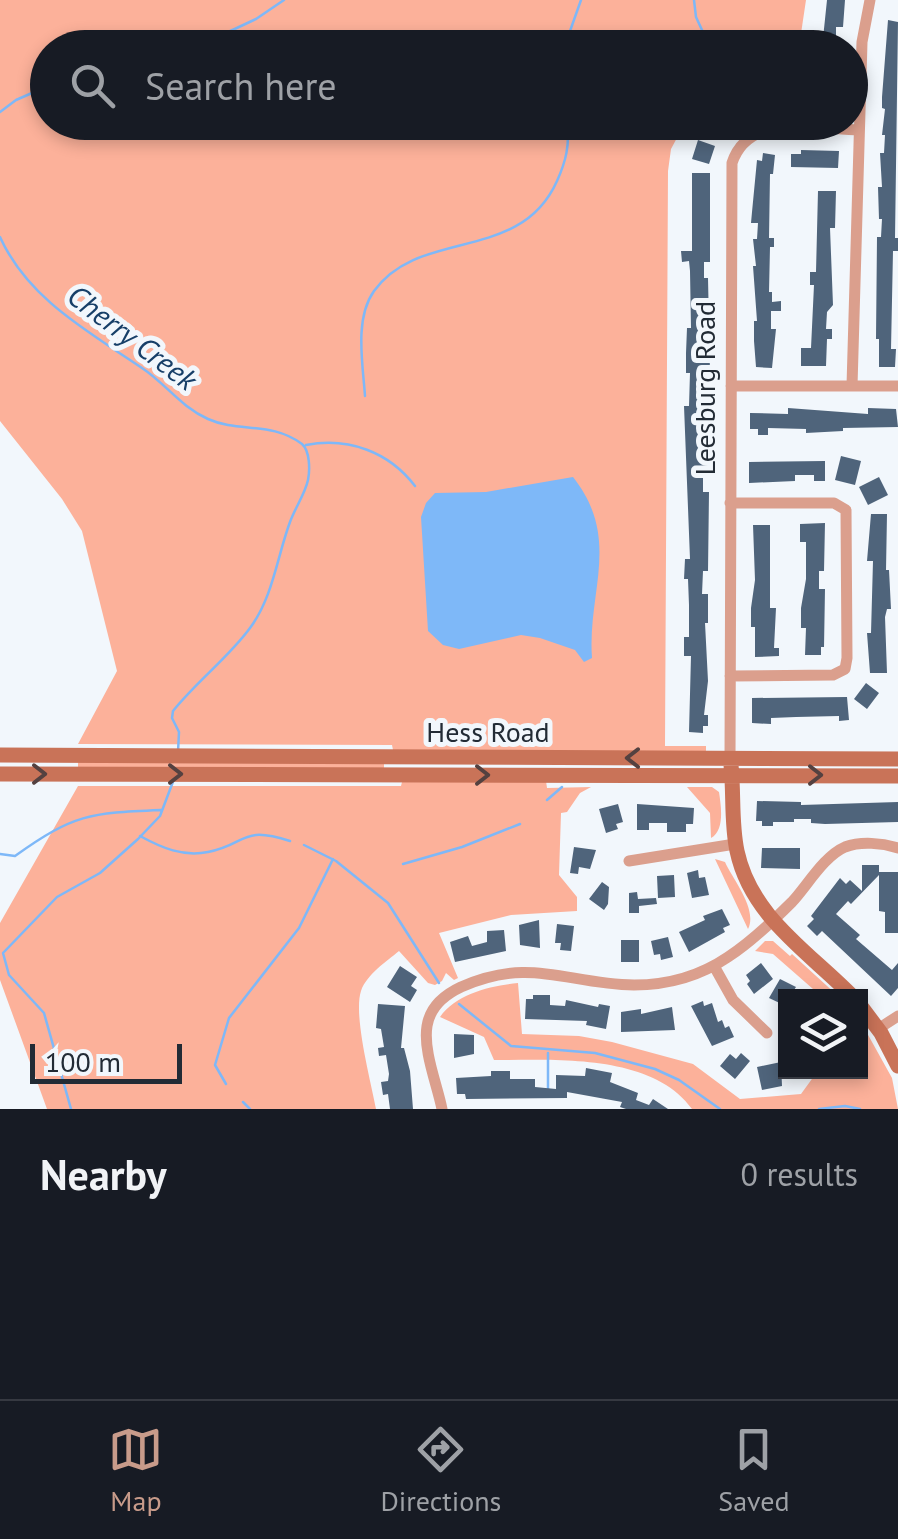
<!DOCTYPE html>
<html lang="en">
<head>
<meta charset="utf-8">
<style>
  :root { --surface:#171b24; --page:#20242c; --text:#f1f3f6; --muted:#9ea1a6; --line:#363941; --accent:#c89b8a }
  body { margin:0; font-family:"PT Sans",sans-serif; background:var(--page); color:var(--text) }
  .controls { position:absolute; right:30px; bottom:30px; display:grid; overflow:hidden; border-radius:0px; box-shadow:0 5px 15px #0003 }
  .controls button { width:90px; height:90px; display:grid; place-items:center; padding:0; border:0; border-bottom:2px solid var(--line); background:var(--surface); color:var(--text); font:50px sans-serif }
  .scale { position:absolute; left:30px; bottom:25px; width:152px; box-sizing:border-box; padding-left:10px; border:5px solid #222b35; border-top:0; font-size:28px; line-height:35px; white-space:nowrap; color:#222b35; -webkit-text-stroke:8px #f2f7fc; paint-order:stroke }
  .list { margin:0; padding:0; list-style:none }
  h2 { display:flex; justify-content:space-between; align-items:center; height:130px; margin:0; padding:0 40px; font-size:42px }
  h2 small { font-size:32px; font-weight:400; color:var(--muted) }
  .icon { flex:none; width:55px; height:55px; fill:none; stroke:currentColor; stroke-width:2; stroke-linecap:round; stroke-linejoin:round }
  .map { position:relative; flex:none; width:898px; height:1109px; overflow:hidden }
  .search { position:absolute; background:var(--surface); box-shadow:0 5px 15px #0003; left:30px; right:30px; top:30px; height:110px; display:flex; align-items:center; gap:25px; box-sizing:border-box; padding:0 35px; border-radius:55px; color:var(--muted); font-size:38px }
  .sheet { height:290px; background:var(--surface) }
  nav { display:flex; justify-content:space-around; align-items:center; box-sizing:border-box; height:140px; border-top:2px solid var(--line); background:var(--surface); font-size:28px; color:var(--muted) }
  nav a { display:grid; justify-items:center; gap:5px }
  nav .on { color:var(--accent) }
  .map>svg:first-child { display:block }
  .green { fill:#fcb19a }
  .water { fill:#7eb8f8 }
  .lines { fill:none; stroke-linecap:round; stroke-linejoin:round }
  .stream { stroke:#7eb8f8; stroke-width:2.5 }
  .building { fill:#4f647b }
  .street { stroke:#db9f8d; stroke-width:11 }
  .secondary { stroke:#c97358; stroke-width:15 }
  .oneway { stroke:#544140 }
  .labels { text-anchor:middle; stroke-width:10; stroke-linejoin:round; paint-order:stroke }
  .street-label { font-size:28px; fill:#222b35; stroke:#f2f7fc }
  .water-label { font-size:30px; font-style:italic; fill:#173f68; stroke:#f2f7fc }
</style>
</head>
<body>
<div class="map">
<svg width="898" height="1109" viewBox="0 0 898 1109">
  <rect width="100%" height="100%" fill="#f2f7fc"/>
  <path class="green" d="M0 0H806L799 47 48 48V122L685 123 671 149 668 171 665 746H706V752L393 750 392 745 78 744 117 671 82 531 62 499 0 421Z
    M78 761 384 762V768H78Z
    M546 781 547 788 591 787 580 793 567 812 561 813 559 875 577 897V911L511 915 439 933 458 978 454 980 446 973 442 981 435 985 428 983 399 951C386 962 367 974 361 991 353 1015 371 1082 376 1109H47L0 980V923L78 786H401L402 782Z
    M687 787H712L719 792C721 806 725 830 711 838L710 813Z
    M715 859 725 862C733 880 758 909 748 929Z
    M765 941H773L790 956 792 954 838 996H821L773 954 755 951Z
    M518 983 522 1034 579 1036 612 1042 693 1064 740 1099 801 1094 817 1072H860L862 1024 892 1078 898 1109H692C652 1053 554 1060 494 1060L484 1037 440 1017C457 993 491 986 518 983Z"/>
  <path class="water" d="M573 477C622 539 587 592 592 658L584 662 575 650 540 638 521 635 459 649 443 645 428 631 421 517 426 503 435 493 486 492Z"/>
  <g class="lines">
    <path class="stream" d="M694 0 696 17 702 30
      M711 39 732 48
      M142 48 224 34 256 19 284 0
      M564 48 581 0
      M0 112 16 100 48 86
      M0 237C28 299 89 332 142 368 166 384 181 407 208 419 239 433 271 421 302 444 310 451 310 470 308 480 305 494 295 508 290 522 277 557 273 597 250 628 228 658 197 681 173 711L172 718 179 732 178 752
      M365 396C363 365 354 319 374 291 420 227 520 264 557 181 566 161 570 145 567 122
      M306 445C349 437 389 452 415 486
      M547 800 562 787
      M140 836C162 848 183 857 208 852 248 844 240 825 290 841
      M304 845 336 861 388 903 439 983
      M0 854 15 856C74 814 89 813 161 810
      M403 864 462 847 520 824
      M459 1004 511 1046 595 1053 655 1069 679 1080 720 1109
      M548 1053V1090
      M226 1084 215 1065 229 1018 299 928 333 859
      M243 1102 250 1109
      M71 1109 44 1013 9 975 3 953 57 897 100 873 138 839 160 816 174 779
      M819 1109 845 1106 860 1109"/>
  </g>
  <path class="building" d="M827 0H845L843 27H836V48H822Z
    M888 20 898 22 895 238H898V251H893L891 349H896L895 367H879V339H876L877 237H881L882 219H879L878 187H882L880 153H884L885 135H882L885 109 882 108V97Z
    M698 140 715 146 709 164 692 159Z
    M801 150 839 151 838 168 791 167V154H801Z
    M763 153 775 155 773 174H770L769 238H774V247H770L769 292H772V302L781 301V311H771V329H776L772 368 756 367 754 341V321H757L753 266H756L753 239H757L758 223H751L752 212 757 160 762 161Z
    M692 173H710V262H704V278H708L710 373H707L709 399H703V416H708L709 439V476L703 477V492H709L708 571H703L702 594H708V623H705L708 681 704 715H708V726H703V733L689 732 691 656H684V637H689V605L688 579H684L685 559H690L684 406H689L690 373H686V353L687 328H691L690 271 689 261 682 262 681 251H692Z
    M818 191H836L835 228H830L833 305 827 312 826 329H832V339H827L826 366H801V348H811L814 285H810V272H816Z
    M788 408 868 414V408L896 409 898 427 843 428V431L806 433V429L768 428V435H758V429H750V413L788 414Z
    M841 456 861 461 855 485 835 480Z
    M825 461V481H814V475H795V481L749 483V462Z
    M879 477 888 495 868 505 859 487Z
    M871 514H887L886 570H889L891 609H887L885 617 887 673H870L867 633H871L873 561H867Z
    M825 523 824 571H819V589H825L824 647H821V655H805L806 628H801V608L806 579V542H800V524Z
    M753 525H770V608H776L774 648H779V656L755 657V627H751V608L755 580Z
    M866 683 879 693 867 709 854 699Z
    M847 697 849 720 839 721V716L796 717 771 718V724L752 723V698Z
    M757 801 801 802V805L898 802V822L825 824 811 823V819H794V822H773V826H762V821H756Z
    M618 804 623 822 616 824 618 829 606 833 599 809Z
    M637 804 694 808 693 824H686V832H667V823H649V830H637Z
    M574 847 596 850 590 869 579 867 578 874 570 873Z
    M762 848H800V869L761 868Z
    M862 865H879V872H898V933H885V912L879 911V875L851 904 848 901 836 914 860 935 856 939 892 970 898 963V988L891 996 822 931 817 936 807 926 814 919 811 916 840 878 846 884 850 880 862 891Z
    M698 870 699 878 705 877 709 895 692 898 687 873Z
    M674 875 675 897 658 898 657 876Z
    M602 882 609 887 608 904 604 910 589 899Z
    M637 892 638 899 656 898 657 904 639 906V913H629V893Z
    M722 909 730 925 723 928 725 932 689 952 679 932 705 920 703 916Z
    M539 920 540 948 520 945 519 925Z
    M557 924 574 926 571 951 560 950 561 943H555Z
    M504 930 506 951 455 962 450 942 468 936 472 946 487 942V931Z
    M668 937 673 957 661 960 660 954 654 955 651 941Z
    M621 940H639V962H621Z
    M761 963 773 979 754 994 747 984 750 981 746 975Z
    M400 966 417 977 411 986 417 990 410 1002 387 987Z
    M780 979 796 987 790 996H786V1006L769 998Z
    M533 995H550V1005L565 1006 566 1000 598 1007 599 1004 610 1006 606 1029 586 1025 587 1021 525 1019 526 999H533Z
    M703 1001 704 1006 712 1003 718 1022 722 1020 725 1028 729 1026 734 1037 712 1046 691 1006Z
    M378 1004 405 1006 401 1048H404L410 1071 413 1109H390L388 1094 383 1095 381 1082 388 1081 389 1074 386 1055 379 1056 378 1048 384 1047 381 1029 376 1028Z
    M672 1007 675 1030 621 1032V1012L641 1009V1014Z
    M454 1034 474 1035V1054L454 1058Z
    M741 1053 750 1061 735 1079 720 1066 730 1054 736 1059Z
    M781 1062 782 1086 762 1090 757 1067Z
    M586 1068 612 1073 610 1082 638 1093 636 1100 649 1105 653 1099 668 1109H626L620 1107 622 1102 567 1092V1098L466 1099 465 1094H457L456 1078 491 1076V1071H510V1079H535V1087L556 1089V1075L585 1076Z"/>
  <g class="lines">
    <path class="street" d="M731 386H898
      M852 386 862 42 870 0
      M730 676 833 675 845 669 847 658 846 510 834 503H730
      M730 759 732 163C749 111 817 129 859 130
      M629 861 735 844
      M714 966 733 1000 767 1033
      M878 1029 898 1016
      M442 1109C437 1084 423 1051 427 1026 430 1007 444 995 461 987 532 956 566 984 634 985 668 985 700 976 728 957 751 942 773 921 792 902 807 886 824 856 845 847 861 841 882 843 898 848"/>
    <path class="secondary" d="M0 755 898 759
      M731 765C734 794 731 823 737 851 751 917 809 952 852 996
      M0 774 898 776
      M860 1005 881 1033 898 1066"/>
  </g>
  <defs><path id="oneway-chevron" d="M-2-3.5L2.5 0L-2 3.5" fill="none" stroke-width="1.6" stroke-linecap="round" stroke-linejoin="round" transform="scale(2.5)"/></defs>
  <g class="oneway">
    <use href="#oneway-chevron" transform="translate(633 758) rotate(-180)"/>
    <use href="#oneway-chevron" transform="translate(39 774)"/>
    <use href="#oneway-chevron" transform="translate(175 774)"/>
    <use href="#oneway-chevron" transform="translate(482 775)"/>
    <use href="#oneway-chevron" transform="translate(815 775)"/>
  </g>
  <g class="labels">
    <g class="street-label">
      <text transform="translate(705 388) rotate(-90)" y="10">Leesburg Road</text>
      <text x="488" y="742">Hess Road</text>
    </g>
    <g class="water-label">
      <text transform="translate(132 338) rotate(37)" y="10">Cherry Creek</text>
    </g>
  </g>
</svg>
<div class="controls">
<button><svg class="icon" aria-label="layers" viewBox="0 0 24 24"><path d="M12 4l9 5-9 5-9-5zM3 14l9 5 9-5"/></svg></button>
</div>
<div class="scale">100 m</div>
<div class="search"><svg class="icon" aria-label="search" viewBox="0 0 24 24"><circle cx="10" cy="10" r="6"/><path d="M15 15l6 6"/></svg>Search here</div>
</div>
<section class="sheet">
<h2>Nearby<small>0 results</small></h2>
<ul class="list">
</ul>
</section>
<nav>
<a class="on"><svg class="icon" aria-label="map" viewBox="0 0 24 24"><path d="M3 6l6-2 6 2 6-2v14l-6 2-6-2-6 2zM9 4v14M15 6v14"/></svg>Map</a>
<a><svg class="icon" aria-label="directions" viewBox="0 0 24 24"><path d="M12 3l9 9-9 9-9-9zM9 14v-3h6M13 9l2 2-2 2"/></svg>Directions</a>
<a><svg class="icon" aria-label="saved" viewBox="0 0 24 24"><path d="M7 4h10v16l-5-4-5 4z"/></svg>Saved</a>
</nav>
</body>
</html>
